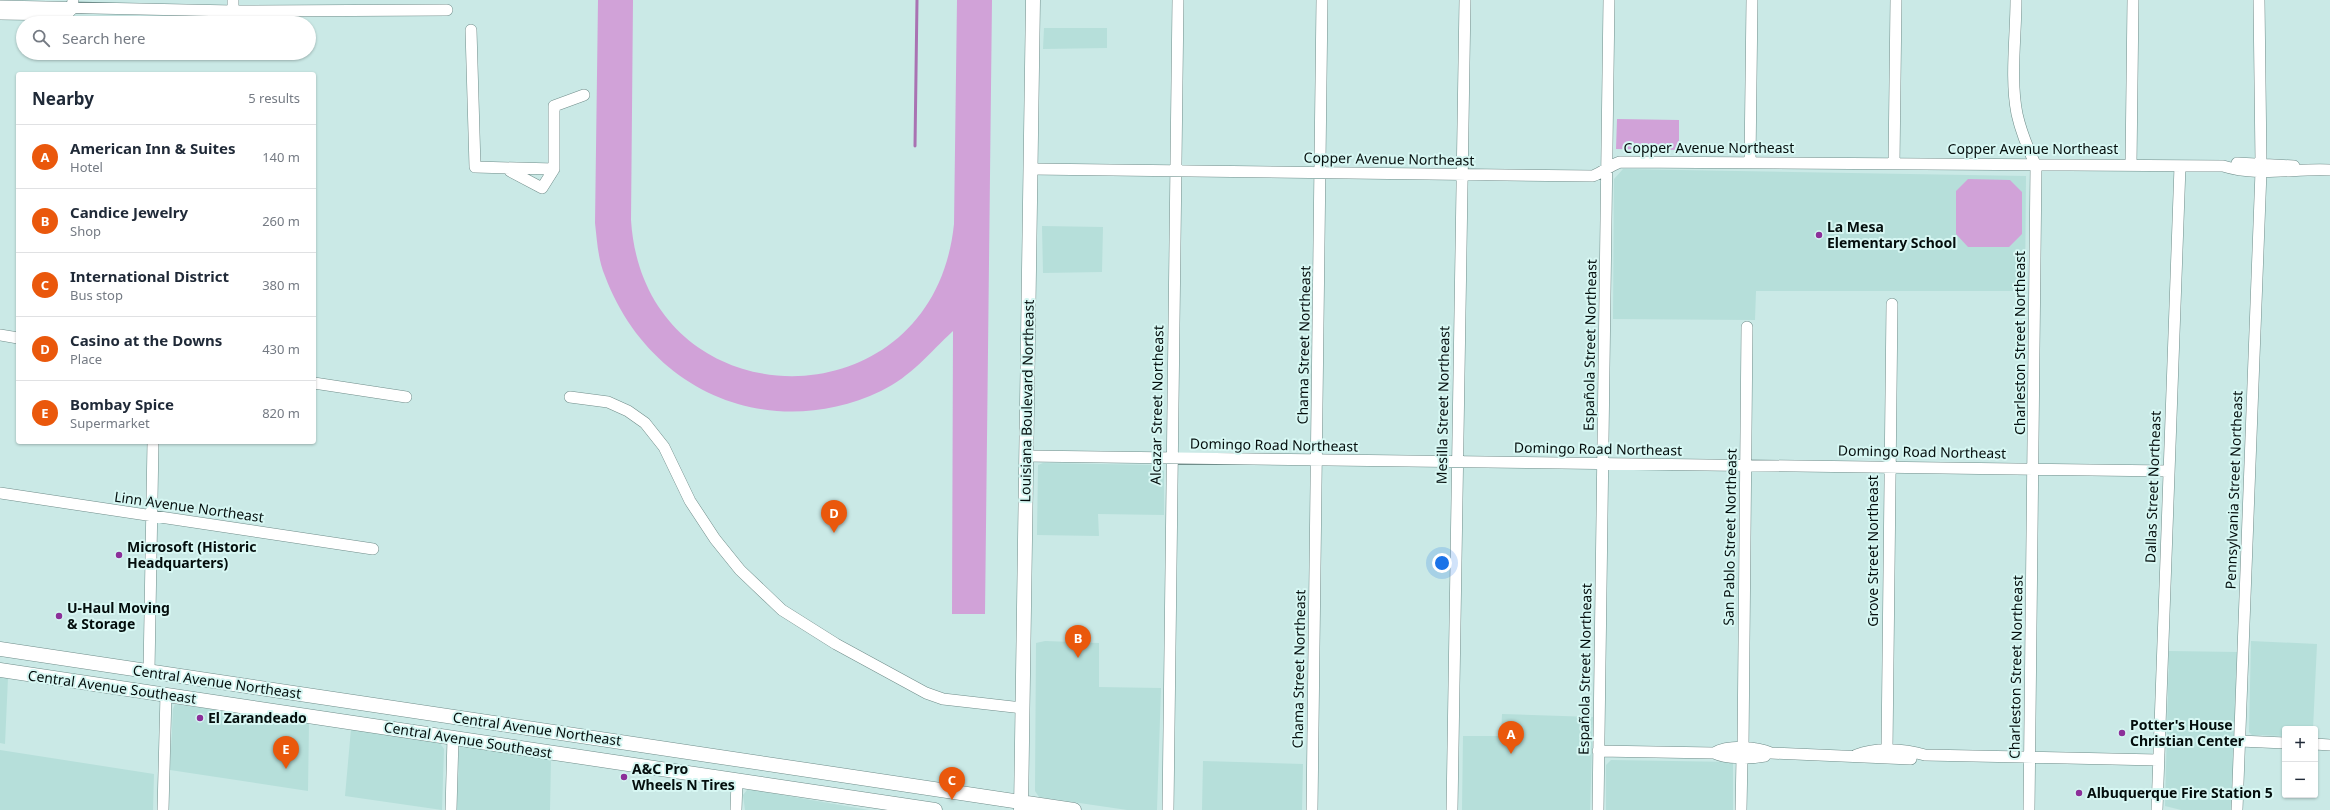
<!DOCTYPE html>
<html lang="en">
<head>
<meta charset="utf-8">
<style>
  :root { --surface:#fff; --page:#f2f2f3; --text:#1f2937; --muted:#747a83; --line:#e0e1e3; --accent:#ea580c }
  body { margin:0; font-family:"Noto Sans",sans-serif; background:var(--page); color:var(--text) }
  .controls { position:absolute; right:12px; bottom:12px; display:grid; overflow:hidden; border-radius:4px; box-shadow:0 1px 3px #0004 }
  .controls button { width:36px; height:36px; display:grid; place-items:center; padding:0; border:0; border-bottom:1px solid var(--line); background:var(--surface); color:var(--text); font:20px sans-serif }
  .you { position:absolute; left:1442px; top:563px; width:14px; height:14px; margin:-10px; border:3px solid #fff; border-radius:50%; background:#1a73e8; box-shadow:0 0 0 6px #1a73e833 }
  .badge { display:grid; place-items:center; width:26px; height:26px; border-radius:50%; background:var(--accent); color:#fff; font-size:13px; font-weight:700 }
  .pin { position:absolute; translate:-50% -33px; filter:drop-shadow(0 1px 2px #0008) }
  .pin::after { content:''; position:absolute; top:21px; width:14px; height:12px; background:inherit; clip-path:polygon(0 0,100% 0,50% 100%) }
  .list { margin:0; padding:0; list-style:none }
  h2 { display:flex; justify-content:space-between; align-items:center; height:52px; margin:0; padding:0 16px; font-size:17px }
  h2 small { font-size:13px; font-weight:400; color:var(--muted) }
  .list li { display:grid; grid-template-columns:26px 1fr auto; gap:12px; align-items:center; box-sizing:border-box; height:64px; padding:0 16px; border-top:1px solid var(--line) }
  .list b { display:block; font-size:15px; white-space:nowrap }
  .list p { margin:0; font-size:13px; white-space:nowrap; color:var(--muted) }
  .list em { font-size:13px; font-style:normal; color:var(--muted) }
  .icon { flex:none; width:22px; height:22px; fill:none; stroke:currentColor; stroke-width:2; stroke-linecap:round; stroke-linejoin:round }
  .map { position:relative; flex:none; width:2330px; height:810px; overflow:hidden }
  .search { position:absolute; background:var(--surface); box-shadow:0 1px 3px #0004; left:16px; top:16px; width:300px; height:44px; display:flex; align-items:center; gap:10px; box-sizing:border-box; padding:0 14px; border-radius:22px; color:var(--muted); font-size:15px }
  .panel { position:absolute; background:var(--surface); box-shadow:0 1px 3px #0004; left:16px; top:72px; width:300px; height:372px; border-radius:4px }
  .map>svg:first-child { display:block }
  .built { fill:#b6dfda }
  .green { fill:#d1a2d8 }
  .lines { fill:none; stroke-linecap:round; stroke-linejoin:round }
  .stream { stroke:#a972b2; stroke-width:3 }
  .minor-casing { stroke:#708d8a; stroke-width:12 }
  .major-casing { stroke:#708d8a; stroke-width:15 }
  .minor { stroke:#fff; stroke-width:11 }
  .major { stroke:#fff; stroke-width:14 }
  .poi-dot { fill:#8c2f99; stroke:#d7f7f3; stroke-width:1.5 }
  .labels { text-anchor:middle; stroke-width:4; stroke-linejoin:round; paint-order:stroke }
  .street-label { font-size:14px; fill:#040e0d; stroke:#d7f7f3 }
  .poi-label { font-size:14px; font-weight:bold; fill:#040e0d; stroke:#d7f7f3; text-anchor:start }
</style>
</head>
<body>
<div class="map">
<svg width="2330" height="810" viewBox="0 0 2330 810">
  <rect width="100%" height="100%" fill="#cae9e6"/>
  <path class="built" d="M1044 28H1107V48L1043 49Z
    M1623 169 2026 176 2025 291H1756L1755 320 1613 319 1614 179Z
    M1042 226 1103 227 1102 272 1043 273Z
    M1043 463 1156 465 1164 471V515L1098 514 1099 536 1037 535 1038 465Z
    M1045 641 1099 643V687L1161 688 1157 810H1127L1039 797 1035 791 1036 643Z
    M2251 641 2317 644 2313 729H2285V736L2252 735 2249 732Z
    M2169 651 2237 652 2232 810H2181L2165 806Z
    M0 677 8 678 5 744 0 743Z
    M175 704 309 723 308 791 170 770 173 709Z
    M1502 714 1593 717 1590 810H1462L1463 736H1501Z
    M351 729 439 742 444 749 442 810 345 796Z
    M463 746 551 759 550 810H457L459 751 460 747Z
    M0 750 154 774 153 810H0Z
    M1611 760 1733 762V810H1606V765Z
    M1203 761 1303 764 1302 810H1202Z
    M747 790H754L869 810H745L743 795Z"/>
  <path class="green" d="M598 0H633L631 220C644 425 933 430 954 224L957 0H992L985 614H952L953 331C929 353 912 376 881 391 769 444 648 391 605 276 598 260 597 240 595 223Z
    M1617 119 1679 120V150L1616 149Z
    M1968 179 2010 180 2022 192V234L2009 247H1968L1956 234V191Z"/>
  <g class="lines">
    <path class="stream" d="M915 146 917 0"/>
    <g class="minor-casing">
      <path id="minor" d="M2016 0C2016 36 2010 79 2017 114 2021 132 2028 149 2036 166L2029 810
        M2259 0 2261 163
        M0 6 233 11 447 10
        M233 11V0
        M0 14 66 15 72 9 73 0
        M471 30 475 167 554 169V106L584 95
        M1750 163 1752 0
        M2237 163 2294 166
        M1894 164 1896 0
        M2131 165 2133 0
        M1031 169 1593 176C1603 172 1609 166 1620 162L2223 166C2258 177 2295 168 2330 170
        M510 171 542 188 554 169
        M0 335 18 338
        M314 383 406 397
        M570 397 608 402 628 411 645 423 664 447 690 501 715 539 740 570 782 610 836 644 926 693 943 699 1023 708
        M1026 456 2169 471
        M0 493 373 549
        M149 671 153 442
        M2240 741 2285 743
        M2315 744 2330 745
        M1743 748 1747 327
        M1887 750 1892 304
        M1598 751 1714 753C1727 759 1750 759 1765 756
        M1714 753C1728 745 1756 746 1771 753L1911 759
        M1856 755C1876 747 1904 749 1925 755L2158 760
        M163 810 166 694
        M451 810 453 738
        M736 810 737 781
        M1168 810 1178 0
        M1312 810 1322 0
        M1452 810 1465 0
        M1598 810 1609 0
        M1741 810 1742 757
        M2157 810 2180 166
        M2237 810 2261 171"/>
    </g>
    <g class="major-casing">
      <path id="major" d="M0 649 1074 810
        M0 670 935 810
        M1021 810 1033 0"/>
    </g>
    <use href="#minor" class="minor"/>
    <use href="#major" class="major"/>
  </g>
  <g class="poi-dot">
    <circle cx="1819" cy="235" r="4"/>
    <circle cx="119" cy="555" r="4"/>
    <circle cx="59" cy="616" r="4"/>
    <circle cx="200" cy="718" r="4"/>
    <circle cx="2122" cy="733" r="4"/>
    <circle cx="624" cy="777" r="4"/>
    <circle cx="2079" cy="793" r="4"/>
  </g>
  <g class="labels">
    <g class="street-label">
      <text x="1709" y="153">Copper Avenue Northeast</text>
      <text x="2033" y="154">Copper Avenue Northeast</text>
      <text transform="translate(1389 159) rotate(1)" y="5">Copper Avenue Northeast</text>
      <text transform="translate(2020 343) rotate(-90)" y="5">Charleston Street Northeast</text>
      <text transform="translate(1304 345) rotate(-89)" y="5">Chama Street Northeast</text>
      <text transform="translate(1590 345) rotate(-89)" y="5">Española Street Northeast</text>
      <text transform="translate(1027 401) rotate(-89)" y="5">Louisiana Boulevard Northeast</text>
      <text transform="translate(1157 405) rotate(-89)" y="5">Alcazar Street Northeast</text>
      <text transform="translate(1443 405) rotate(-89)" y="5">Mesilla Street Northeast</text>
      <text transform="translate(1274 445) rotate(1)" y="5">Domingo Road Northeast</text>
      <text transform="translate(1598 449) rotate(1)" y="5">Domingo Road Northeast</text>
      <text transform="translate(1922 452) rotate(1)" y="5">Domingo Road Northeast</text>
      <text transform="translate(2153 487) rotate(-88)" y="5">Dallas Street Northeast</text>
      <text transform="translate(2234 490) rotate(-88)" y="5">Pennsylvania Street Northeast</text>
      <text transform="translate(189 507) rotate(8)" y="5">Linn Avenue Northeast</text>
      <text transform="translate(1730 537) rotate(-89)" y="5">San Pablo Street Northeast</text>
      <text transform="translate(1873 551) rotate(-90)" y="5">Grove Street Northeast</text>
      <text transform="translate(2016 667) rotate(-89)" y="5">Charleston Street Northeast</text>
      <text transform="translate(1299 669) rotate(-89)" y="5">Chama Street Northeast</text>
      <text transform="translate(1585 669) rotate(-89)" y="5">Española Street Northeast</text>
      <text transform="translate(217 682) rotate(8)" y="5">Central Avenue Northeast</text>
      <text transform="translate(112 687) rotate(8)" y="5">Central Avenue Southeast</text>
      <text transform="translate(537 729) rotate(8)" y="5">Central Avenue Northeast</text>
      <text transform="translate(468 740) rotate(9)" y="5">Central Avenue Southeast</text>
    </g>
    <g class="poi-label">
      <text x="1827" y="232">La Mesa<tspan x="1827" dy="16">Elementary School</tspan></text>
      <text x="127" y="552">Microsoft (Historic<tspan x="127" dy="16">Headquarters)</tspan></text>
      <text x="67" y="613">U-Haul Moving<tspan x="67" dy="16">&amp; Storage</tspan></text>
      <text x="208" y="723">El Zarandeado</text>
      <text x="2130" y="730">Potter's House<tspan x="2130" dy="16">Christian Center</tspan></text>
      <text x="632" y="774">A&amp;C Pro<tspan x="632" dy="16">Wheels N Tires</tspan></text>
      <text x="2087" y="798">Albuquerque Fire Station 5</text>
    </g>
  </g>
</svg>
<div class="controls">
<button>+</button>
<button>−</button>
</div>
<div class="you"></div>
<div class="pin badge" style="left:1511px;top:754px">A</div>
<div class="pin badge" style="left:1078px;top:658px">B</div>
<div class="pin badge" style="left:952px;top:800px">C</div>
<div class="pin badge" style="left:834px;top:533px">D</div>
<div class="pin badge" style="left:286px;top:769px">E</div>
<div class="search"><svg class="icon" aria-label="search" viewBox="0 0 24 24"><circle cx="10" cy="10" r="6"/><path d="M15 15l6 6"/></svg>Search here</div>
<section class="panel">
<h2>Nearby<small>5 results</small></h2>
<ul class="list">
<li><span class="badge">A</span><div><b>American Inn &amp; Suites</b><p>Hotel</p></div><em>140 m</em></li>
<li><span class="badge">B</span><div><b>Candice Jewelry</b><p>Shop</p></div><em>260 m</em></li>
<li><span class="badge">C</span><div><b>International District</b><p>Bus stop</p></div><em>380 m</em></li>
<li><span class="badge">D</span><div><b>Casino at the Downs</b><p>Place</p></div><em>430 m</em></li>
<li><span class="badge">E</span><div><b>Bombay Spice</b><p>Supermarket</p></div><em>820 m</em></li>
</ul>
</section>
</div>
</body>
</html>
